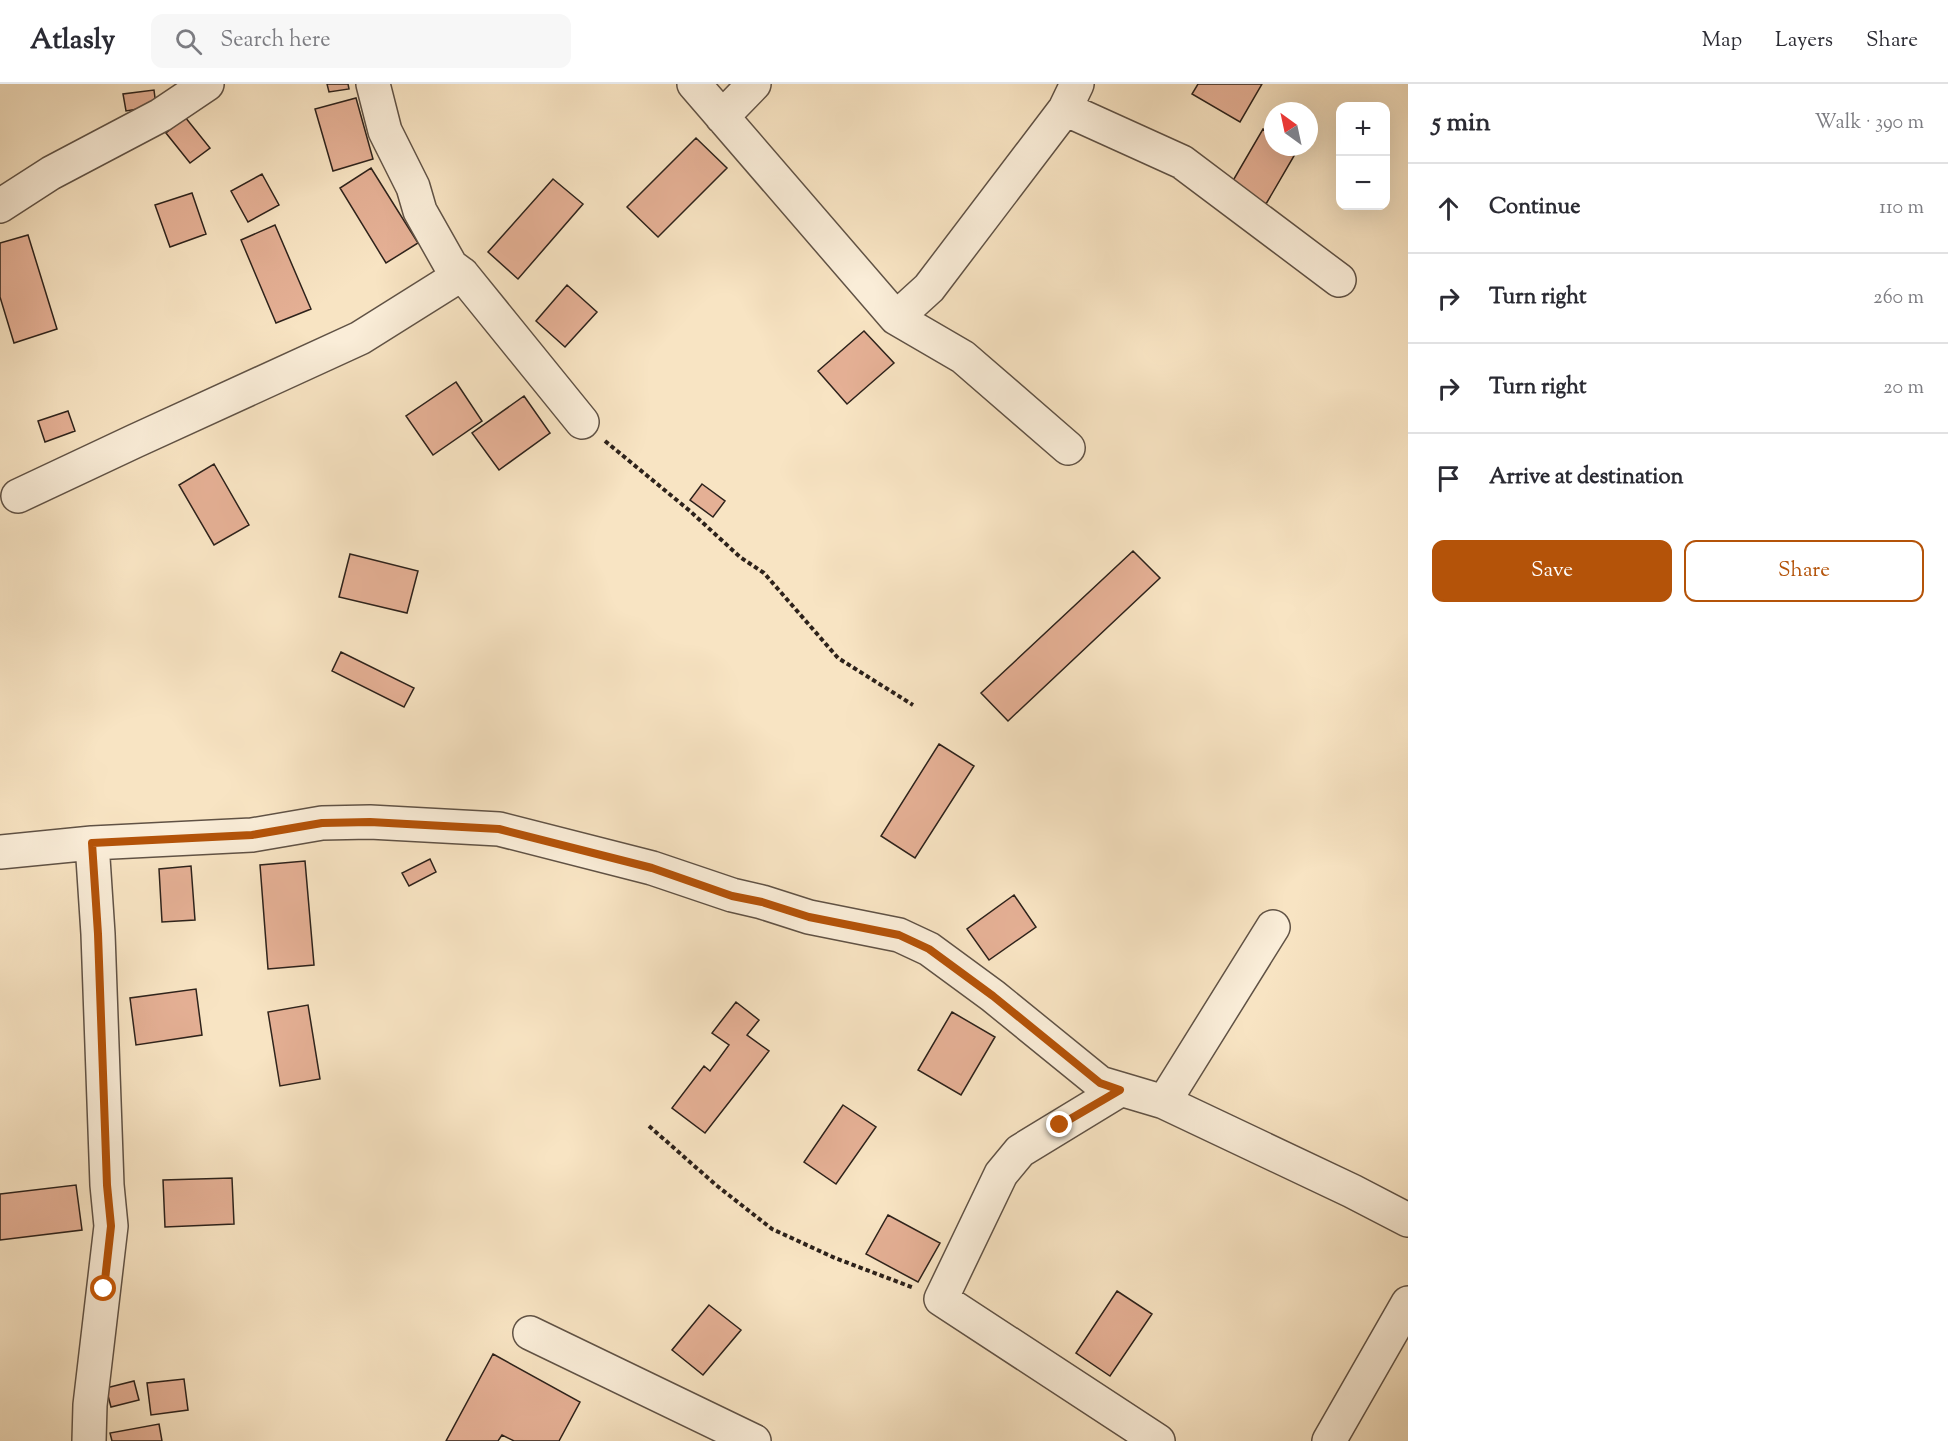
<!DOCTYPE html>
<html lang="en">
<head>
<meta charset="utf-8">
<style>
  :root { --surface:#fff; --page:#f7f7f7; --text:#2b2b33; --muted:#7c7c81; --line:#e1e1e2; --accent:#b45309 }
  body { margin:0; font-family:"Sorts Mill Goudy",serif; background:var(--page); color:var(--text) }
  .controls { position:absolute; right:18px; top:18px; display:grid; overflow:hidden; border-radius:12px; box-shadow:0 6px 24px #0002 }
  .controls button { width:54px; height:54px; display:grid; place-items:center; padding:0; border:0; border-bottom:2px solid var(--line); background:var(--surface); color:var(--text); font:30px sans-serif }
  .compass { position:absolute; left:1264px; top:18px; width:54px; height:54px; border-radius:50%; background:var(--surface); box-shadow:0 6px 24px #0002; rotate:327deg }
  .stop { position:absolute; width:18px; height:18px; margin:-14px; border:4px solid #b45309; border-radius:50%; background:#fff }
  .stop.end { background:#b45309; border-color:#fff; box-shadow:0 2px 6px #0008 }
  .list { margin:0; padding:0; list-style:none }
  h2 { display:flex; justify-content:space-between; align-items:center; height:78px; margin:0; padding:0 24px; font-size:26px }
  h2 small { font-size:20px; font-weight:400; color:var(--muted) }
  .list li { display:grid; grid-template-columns:39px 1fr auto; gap:18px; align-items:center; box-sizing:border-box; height:90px; padding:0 24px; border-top:2px solid var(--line) }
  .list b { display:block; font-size:22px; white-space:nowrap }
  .list em { font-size:20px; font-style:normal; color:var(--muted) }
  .actions { display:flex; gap:12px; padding:18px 24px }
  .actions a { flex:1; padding:14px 0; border:2px solid var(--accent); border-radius:12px; text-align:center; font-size:21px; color:var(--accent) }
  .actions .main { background:var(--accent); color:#fff }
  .icon { flex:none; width:33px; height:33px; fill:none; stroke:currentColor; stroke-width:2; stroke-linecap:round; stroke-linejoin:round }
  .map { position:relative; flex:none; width:1408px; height:1357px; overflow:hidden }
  header { display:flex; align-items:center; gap:36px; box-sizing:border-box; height:84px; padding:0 30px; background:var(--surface); border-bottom:2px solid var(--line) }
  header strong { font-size:28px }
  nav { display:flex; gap:33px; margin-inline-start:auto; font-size:21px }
  .search { width:420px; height:54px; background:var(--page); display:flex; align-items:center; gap:15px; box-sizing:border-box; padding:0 21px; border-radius:12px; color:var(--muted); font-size:22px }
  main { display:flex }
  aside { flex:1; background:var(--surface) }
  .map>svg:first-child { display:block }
  .building { fill:#e5b095; stroke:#2d221b; stroke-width:1.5 }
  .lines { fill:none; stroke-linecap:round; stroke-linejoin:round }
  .minor-casing { stroke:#605245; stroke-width:36 }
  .path { stroke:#2d221b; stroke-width:4; stroke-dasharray:4.5 3; stroke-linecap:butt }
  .minor { stroke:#faedd8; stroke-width:33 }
  .route { stroke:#b45309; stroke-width:8 }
</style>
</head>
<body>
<header>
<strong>Atlasly</strong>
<div class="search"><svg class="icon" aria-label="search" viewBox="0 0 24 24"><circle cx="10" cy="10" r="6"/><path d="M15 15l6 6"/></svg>Search here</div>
<nav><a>Map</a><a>Layers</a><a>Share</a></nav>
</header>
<main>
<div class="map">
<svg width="1408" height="1357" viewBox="0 0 1408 1357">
  <rect width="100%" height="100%" fill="#f8e4c3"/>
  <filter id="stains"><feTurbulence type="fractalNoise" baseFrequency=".00333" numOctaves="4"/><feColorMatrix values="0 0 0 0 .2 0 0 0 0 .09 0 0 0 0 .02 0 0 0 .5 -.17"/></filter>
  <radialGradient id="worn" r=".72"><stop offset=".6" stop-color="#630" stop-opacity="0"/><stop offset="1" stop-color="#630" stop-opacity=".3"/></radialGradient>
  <path class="building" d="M327 0H348L349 5 329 8Z
    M1198 0H1262L1240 38 1192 10Z
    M154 6 156 22 126 27 123 10Z
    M356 14 373 75 333 87 315 25Z
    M185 33 210 64 190 79 166 49Z
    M1263 45 1273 51V63H1294L1298 65 1266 120 1231 100Z
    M696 54 727 84 658 153 627 123Z
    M371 84 418 159 386 179 340 104Z
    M262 90 279 121 248 138 231 107Z
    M553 95 583 120 518 195 488 168Z
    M192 109 206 150 170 163 155 121Z
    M275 141 311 225 276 239 241 156Z
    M28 151 57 245 14 259 0 213V159Z
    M567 201 597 228 565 263 536 237Z
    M864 247 894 279 847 320 818 287Z
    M456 298 482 337 433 371 406 332Z
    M524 312 550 349 499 386 472 349Z
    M68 327 75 347 45 358 38 337Z
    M214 380 249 441 214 461 179 401Z
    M702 400 725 417 713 433 690 416Z
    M1133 467 1160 494 1008 637 981 609Z
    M350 470 418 487 407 529 339 513Z
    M341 568 414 604 404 623 332 587Z
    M939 660 974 682 915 774 881 752Z
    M430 775 436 788 409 802 402 789Z
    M305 777 314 881 268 885 260 781Z
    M191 782 195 836 162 838 159 785Z
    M1014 811 1036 843 989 876 967 845Z
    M196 905 202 951 136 961 130 914Z
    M736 918 759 936 747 951 769 967 705 1049 672 1024 704 982 710 987 729 961 712 949Z
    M308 921 320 995 280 1002 268 928Z
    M952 928 995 953 961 1011 918 986Z
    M843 1021 876 1043 836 1100 804 1078Z
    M232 1094 234 1140 165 1143 163 1096Z
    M76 1101 82 1146 0 1156V1110Z
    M888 1131 940 1159 918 1198 866 1170Z
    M1117 1207 1152 1230 1110 1292 1076 1269Z
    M709 1221 741 1246 703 1291 672 1266Z
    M493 1270 580 1318 559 1357H514L502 1351 498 1357H446Z
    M184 1295 188 1326 151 1331 147 1299Z
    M134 1297 139 1316 111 1323 106 1304Z
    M159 1340 162 1357H112L110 1349Z"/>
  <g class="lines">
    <g class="minor-casing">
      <path id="minor" d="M373 0 385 47 413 103 420 127 451 182 462 190 582 338
        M694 0 896 234 929 204 1065 25 1182 78 1339 196
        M1065 25 1077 0
        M722 33 754 0
        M0 122 51 89 161 31 207 0
        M896 234 963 273 1068 364
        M18 412 135 357 360 254 462 190
        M0 768 92 759 252 751 322 739 370 738 499 745 652 784 732 811 762 818 809 833 899 851 929 865 993 912 1100 999 1164 1018 1352 1107 1408 1136
        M1120 1006 1020 1067 1001 1090 941 1215 1158 1357
        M1164 1018 1273 843
        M530 1249 754 1357
        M89 1357 90 1321 111 1142 107 1101 98 850 92 759
        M1329 1357 1408 1219"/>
    </g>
    <path class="path" d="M605 357 690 427 740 473 764 489 838 574 913 621
      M649 1042 716 1101 772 1145 835 1174 914 1204"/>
    <use href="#minor" class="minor"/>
  </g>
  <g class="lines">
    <path class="route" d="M104 1205 111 1142 107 1101 98 850 92 759 252 751 322 739 370 738 499 745 652 784 732 812 762 818 809 833 899 851 929 865 993 912 1100 999 1120 1006 1060 1041"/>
  </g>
  <rect width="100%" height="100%" filter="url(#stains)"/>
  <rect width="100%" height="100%" fill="url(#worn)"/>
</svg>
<div class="controls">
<button>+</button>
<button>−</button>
</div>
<svg class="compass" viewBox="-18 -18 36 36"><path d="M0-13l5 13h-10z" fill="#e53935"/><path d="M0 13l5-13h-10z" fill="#7c7c81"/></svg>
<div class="stop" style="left:104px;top:1205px"></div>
<div class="stop end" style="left:1060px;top:1041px"></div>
</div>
<aside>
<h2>5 min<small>Walk · 390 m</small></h2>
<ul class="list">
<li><svg class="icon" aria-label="ahead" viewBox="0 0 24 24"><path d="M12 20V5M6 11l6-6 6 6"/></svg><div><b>Continue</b></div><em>110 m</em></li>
<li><svg class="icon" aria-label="right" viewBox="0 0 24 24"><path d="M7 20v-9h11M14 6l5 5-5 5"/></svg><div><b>Turn right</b></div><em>260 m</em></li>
<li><svg class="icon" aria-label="right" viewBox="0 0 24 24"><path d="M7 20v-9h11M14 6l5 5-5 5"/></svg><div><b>Turn right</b></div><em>20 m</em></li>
<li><svg class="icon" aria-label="arrive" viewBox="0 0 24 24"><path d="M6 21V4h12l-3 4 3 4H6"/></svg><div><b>Arrive at destination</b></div></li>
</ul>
<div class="actions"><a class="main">Save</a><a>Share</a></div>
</aside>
</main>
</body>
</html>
